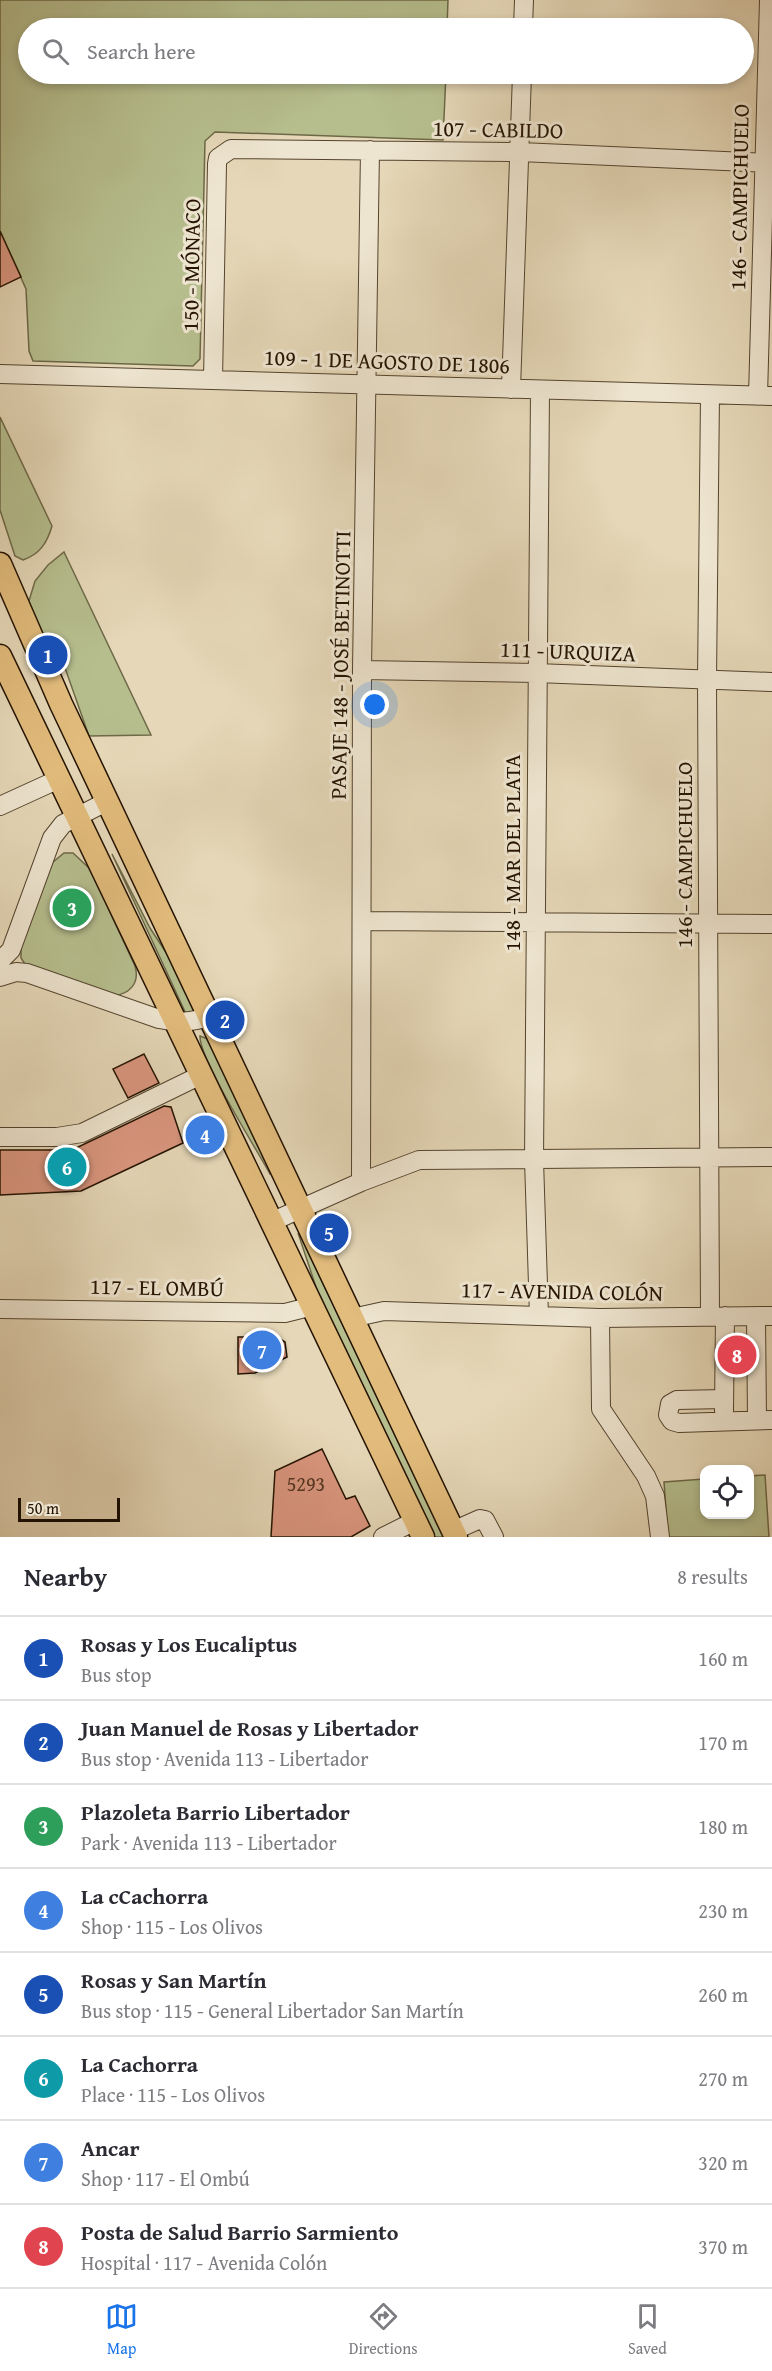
<!DOCTYPE html>
<html lang="en">
<head>
<meta charset="utf-8">
<style>
  :root { --surface:#fff; --page:#f2f2f3; --text:#2b2b33; --muted:#7c7c81; --line:#e1e1e2; --accent:#1a73e8 }
  body { margin:0; font-family:"Gentium Book Plus",serif; background:var(--page); color:var(--text) }
  .controls { position:absolute; right:18px; bottom:18px; display:grid; overflow:hidden; border-radius:12px; box-shadow:0 3px 9px #0003 }
  .controls button { width:54px; height:54px; display:grid; place-items:center; padding:0; border:0; border-bottom:2px solid var(--line); background:var(--surface); color:var(--text); font:30px sans-serif }
  .scale { position:absolute; left:18px; bottom:15px; width:102px; box-sizing:border-box; padding-left:6px; border:3px solid #241300; border-top:0; font-size:16px; line-height:21px; white-space:nowrap; color:#241300; -webkit-text-stroke:4px #eee5d0; paint-order:stroke }
  .you { position:absolute; left:375px; top:705px; width:21px; height:21px; margin:-15px; border:4px solid #fff; border-radius:50%; background:#1a73e8; box-shadow:0 0 0 9px #1a73e833 }
  .badge { display:grid; place-items:center; width:39px; height:39px; border-radius:50%; background:var(--accent); color:#fff; font-size:20px; font-weight:700 }
  .pin { position:absolute; translate:-50% -50%; border:3px solid #fff; box-shadow:0 2px 6px #0006 }
  .list { margin:0; padding:0; list-style:none }
  h2 { display:flex; justify-content:space-between; align-items:center; height:78px; margin:0; padding:0 24px; font-size:26px }
  h2 small { font-size:20px; font-weight:400; color:var(--muted) }
  .list li { display:grid; grid-template-columns:39px 1fr auto; gap:18px; align-items:center; box-sizing:border-box; height:84px; padding:0 24px; border-top:2px solid var(--line) }
  .list b { display:block; font-size:22px; white-space:nowrap }
  .list p { margin:0; font-size:20px; white-space:nowrap; color:var(--muted) }
  .list em { font-size:20px; font-style:normal; color:var(--muted) }
  .icon { flex:none; width:33px; height:33px; fill:none; stroke:currentColor; stroke-width:2; stroke-linecap:round; stroke-linejoin:round }
  .map { position:relative; flex:none; width:772px; height:1537px; overflow:hidden }
  .search { position:absolute; background:var(--surface); box-shadow:0 3px 9px #0003; left:18px; right:18px; top:18px; height:66px; display:flex; align-items:center; gap:15px; box-sizing:border-box; padding:0 21px; border-radius:33px; color:var(--muted); font-size:22px }
  .sheet { height:750px; background:var(--surface) }
  nav { display:flex; justify-content:space-around; align-items:center; box-sizing:border-box; height:84px; border-top:2px solid var(--line); background:var(--surface); font-size:16px; color:var(--muted) }
  nav a { display:grid; justify-items:center; gap:3px }
  nav .on { color:var(--accent) }
  .map>svg:first-child { display:block }
  .green { fill:#b6be8e; stroke:#6d6847; stroke-width:1.5 }
  .building { fill:#da967f; stroke:#241300; stroke-width:1.5 }
  .lines { fill:none; stroke-linecap:round; stroke-linejoin:round }
  .minor-casing { stroke:#54442e; stroke-width:20 }
  .major-casing { stroke:#241300; stroke-width:25 }
  .minor { stroke:#eee5d0; stroke-width:18 }
  .major { stroke:#e2bc7c; stroke-width:22 }
  .labels { text-anchor:middle; stroke-width:6; stroke-linejoin:round; paint-order:stroke }
  .number-label { font-size:20px; fill:#523420 }
  .street-label { font-size:22px; fill:#241300; stroke:#eee5d0 }
</style>
</head>
<body>
<div class="map">
<svg width="772" height="1537" viewBox="0 0 772 1537">
  <rect width="100%" height="100%" fill="#e5d7b7"/>
  <filter id="stains"><feTurbulence type="fractalNoise" baseFrequency=".00333" numOctaves="4"/><feColorMatrix values="0 0 0 0 .2 0 0 0 0 .09 0 0 0 0 .02 0 0 0 .5 -.17"/></filter>
  <radialGradient id="worn" r=".72"><stop offset=".6" stop-color="#630" stop-opacity="0"/><stop offset="1" stop-color="#630" stop-opacity=".3"/></radialGradient>
  <path class="green" d="M0 0H448L447 28H28V74H446L443 140 215 132 205 141 200 359 193 366 33 361 29 351 26 289 0 231Z
    M0 417 52 526C47 543 40 554 23 560L15 556 0 510Z
    M64 552 151 735 89 736 64 665 49 641 31 623 28 604 35 581 48 565Z
    M64 853H73L90 869 135 966C140 983 130 994 113 996L27 967 21 958V947L52 863Z
    M112 854 150 928 173 963 198 1015 187 1016Z
    M200 1036 208 1039 273 1173 270 1174C256 1148 199 1059 200 1036Z
    M298 1233 301 1237 444 1537H434L318 1293Z
    M765 1475 769 1537H668L664 1482 704 1479V1514H750V1476Z"/>
  <path class="building" d="M0 231 21 277 0 287Z
    M144 1054 159 1083 128 1098 113 1069Z
    M164 1106 171 1107 183 1143 81 1191 0 1195V1150H72Z
    M238 1337H277L285 1342 287 1357 255 1373 238 1374Z
    M322 1449 346 1499 355 1496 370 1526 351 1537H271L275 1471Z"/>
  <g class="lines">
    <g class="minor-casing">
      <path id="minor" d="M523 28 524 0
        M0 374 772 396
        M213 380 217 164 218 158 231 149 520 152 772 163
        M511 389 522 74
        M710 395 707 680 710 1315
        M758 396 769 0
        M362 670 536 673 772 682
        M0 806 59 779
        M362 921 772 924
        M0 961 11 950 52 838 63 824 108 801
        M0 977 16 972 27 973 159 1019C178 1023 191 1022 210 1017
        M0 1137H57L82 1133 201 1075
        M361 1182 362 670 370 150
        M271 1222 361 1182 419 1160 772 1157
        M0 1309 285 1313 313 1306
        M539 1316 534 1160 540 390
        M756 1316 757 1420
        M352 1318 384 1311 600 1318 772 1316
        M600 1318 601 1409 646 1476 655 1496 660 1537
        M724 1399 677 1400 670 1404 668 1415 672 1421 679 1423 772 1420
        M724 1411 725 1316
        M453 1531 480 1519 485 1520 494 1537
        M383 1537 415 1521"/>
    </g>
    <g class="major-casing">
      <path id="major" d="M0 564 61 704 456 1537
        M0 656 423 1537"/>
    </g>
    <use href="#minor" class="minor"/>
    <use href="#major" class="major"/>
  </g>
  <g class="labels">
    <g class="number-label">
      <text x="306" y="1491">5293</text>
    </g>
    <g class="street-label">
      <text transform="translate(498 129) rotate(1)" y="8">107 - CABILDO</text>
      <text transform="translate(739 197) rotate(-89)" y="8">146 - CAMPICHUELO</text>
      <text transform="translate(191 265) rotate(-89)" y="8">150 - MÓNACO</text>
      <text transform="translate(387 361) rotate(2)" y="8">109 - 1 DE AGOSTO DE 1806</text>
      <text transform="translate(568 651) rotate(2)" y="8">111 - URQUIZA</text>
      <text transform="translate(340 665) rotate(-89)" y="8">PASAJE 148 - JOSÉ BETINOTTI</text>
      <text transform="translate(512 853) rotate(-90)" y="8">148 - MAR DEL PLATA</text>
      <text transform="translate(684 855) rotate(-90)" y="8">146 - CAMPICHUELO</text>
      <text transform="translate(157 1287) rotate(1)" y="8">117 - EL OMBÚ</text>
      <text transform="translate(562 1291) rotate(1)" y="8">117 - AVENIDA COLÓN</text>
    </g>
  </g>
  <rect width="100%" height="100%" filter="url(#stains)"/>
  <rect width="100%" height="100%" fill="url(#worn)"/>
</svg>
<div class="controls">
<button><svg class="icon" aria-label="locate" viewBox="0 0 24 24"><circle cx="12" cy="12" r="6"/><path d="M12 2v4M12 18v4M2 12h4M18 12h4"/></svg></button>
</div>
<div class="scale">50 m</div>
<div class="you"></div>
<div class="pin badge" style="left:48px;top:655px;background:#1a4fb4">1</div>
<div class="pin badge" style="left:225px;top:1020px;background:#1a4fb4">2</div>
<div class="pin badge" style="left:72px;top:908px;background:#2e9e5b">3</div>
<div class="pin badge" style="left:205px;top:1135px;background:#3f7fe0">4</div>
<div class="pin badge" style="left:329px;top:1233px;background:#1a4fb4">5</div>
<div class="pin badge" style="left:67px;top:1167px;background:#0f9aa8">6</div>
<div class="pin badge" style="left:262px;top:1350px;background:#3f7fe0">7</div>
<div class="pin badge" style="left:737px;top:1355px;background:#e0444e">8</div>
<div class="search"><svg class="icon" aria-label="search" viewBox="0 0 24 24"><circle cx="10" cy="10" r="6"/><path d="M15 15l6 6"/></svg>Search here</div>
</div>
<section class="sheet">
<h2>Nearby<small>8 results</small></h2>
<ul class="list">
<li><span class="badge" style="background:#1a4fb4">1</span><div><b>Rosas y Los Eucaliptus</b><p>Bus stop</p></div><em>160 m</em></li>
<li><span class="badge" style="background:#1a4fb4">2</span><div><b>Juan Manuel de Rosas y Libertador</b><p>Bus stop · Avenida 113 - Libertador</p></div><em>170 m</em></li>
<li><span class="badge" style="background:#2e9e5b">3</span><div><b>Plazoleta Barrio Libertador</b><p>Park · Avenida 113 - Libertador</p></div><em>180 m</em></li>
<li><span class="badge" style="background:#3f7fe0">4</span><div><b>La cCachorra</b><p>Shop · 115 - Los Olivos</p></div><em>230 m</em></li>
<li><span class="badge" style="background:#1a4fb4">5</span><div><b>Rosas y San Martín</b><p>Bus stop · 115 - General Libertador San Martín</p></div><em>260 m</em></li>
<li><span class="badge" style="background:#0f9aa8">6</span><div><b>La Cachorra</b><p>Place · 115 - Los Olivos</p></div><em>270 m</em></li>
<li><span class="badge" style="background:#3f7fe0">7</span><div><b>Ancar</b><p>Shop · 117 - El Ombú</p></div><em>320 m</em></li>
<li><span class="badge" style="background:#e0444e">8</span><div><b>Posta de Salud Barrio Sarmiento</b><p>Hospital · 117 - Avenida Colón</p></div><em>370 m</em></li>
</ul>
</section>
<nav>
<a class="on"><svg class="icon" aria-label="map" viewBox="0 0 24 24"><path d="M3 6l6-2 6 2 6-2v14l-6 2-6-2-6 2zM9 4v14M15 6v14"/></svg>Map</a>
<a><svg class="icon" aria-label="directions" viewBox="0 0 24 24"><path d="M12 3l9 9-9 9-9-9zM9 14v-3h6M13 9l2 2-2 2"/></svg>Directions</a>
<a><svg class="icon" aria-label="saved" viewBox="0 0 24 24"><path d="M7 4h10v16l-5-4-5 4z"/></svg>Saved</a>
</nav>
</body>
</html>
